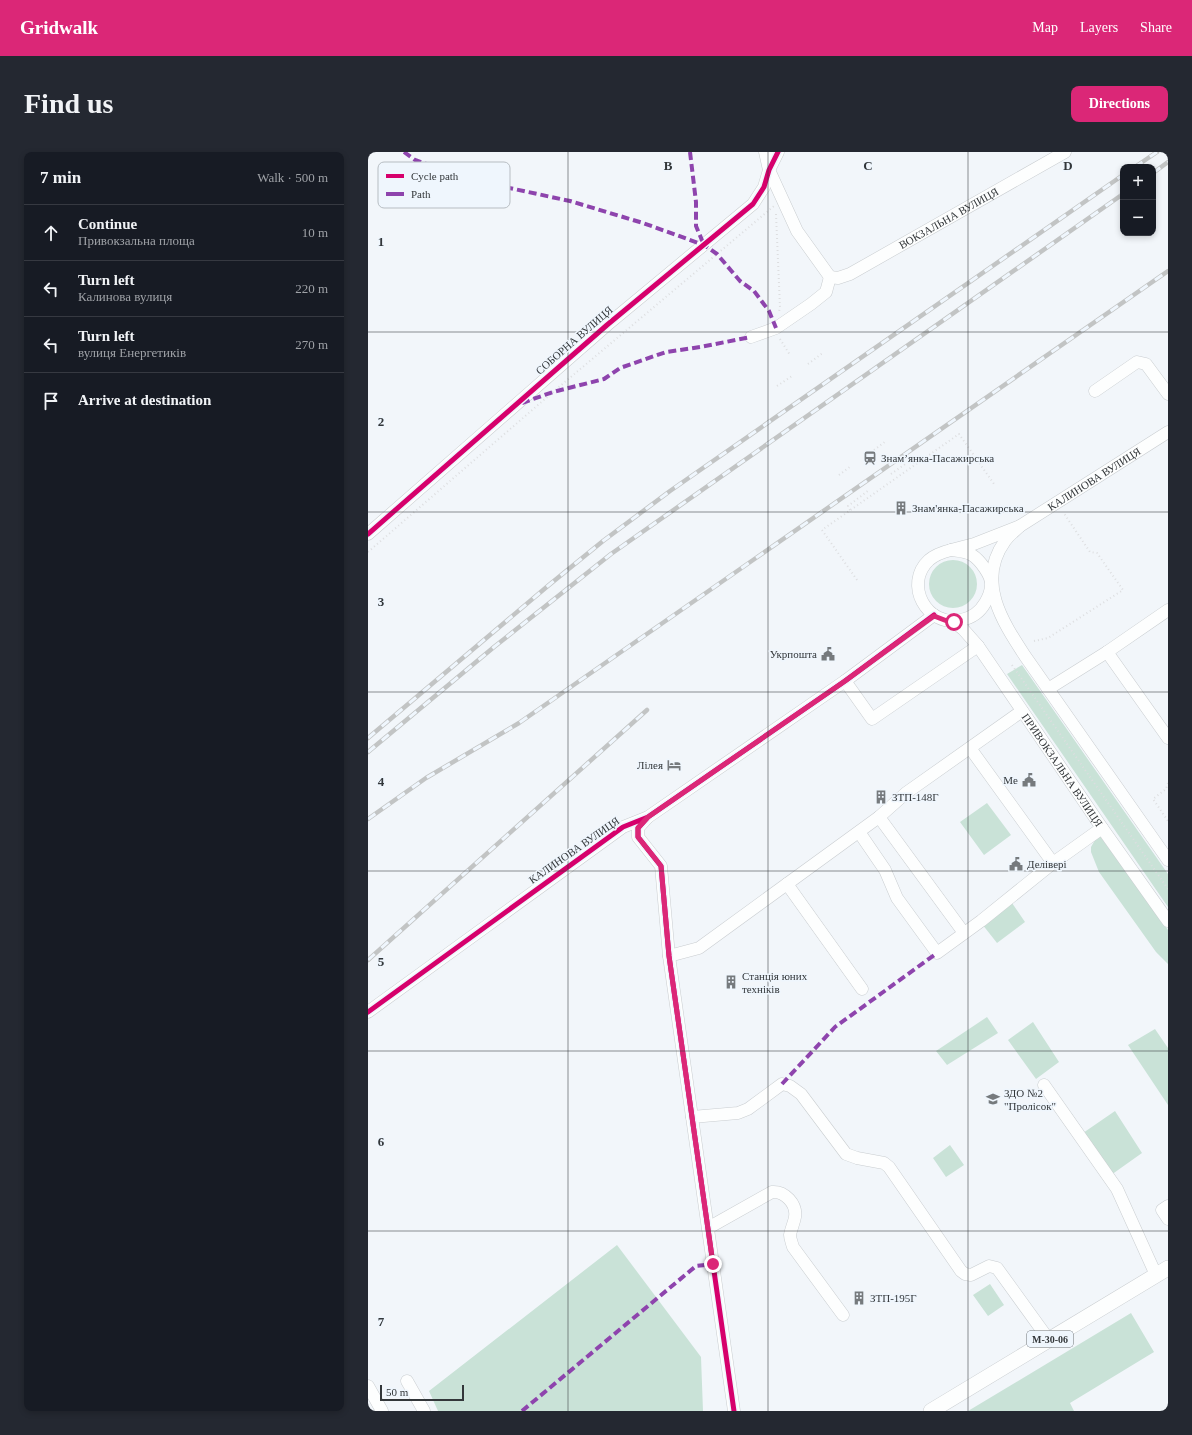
<!DOCTYPE html>
<html lang="en">
<head>
<meta charset="utf-8">
<style>
  :root { --surface:#171b24; --page:#242831; --text:#f1f3f6; --muted:#9ea1a6; --line:#363941; --accent:#db2777 }
  body { margin:0; font-family:Georgia,serif; background:var(--page); color:var(--text) }
  .controls { position:absolute; right:12px; top:12px; display:grid; overflow:hidden; border-radius:8px; box-shadow:0 2px 6px #0003 }
  .controls button { width:36px; height:36px; display:grid; place-items:center; padding:0; border:0; border-bottom:1px solid var(--line); background:var(--surface); color:var(--text); font:20px sans-serif }
  .scale { position:absolute; left:12px; bottom:10px; width:84px; box-sizing:border-box; padding-left:4px; border:2px solid #33373a; border-top:0; font-size:11px; line-height:14px; white-space:nowrap; color:#33373a; -webkit-text-stroke:3px #eff6fd; paint-order:stroke }
  .stop { position:absolute; width:12px; height:12px; margin:-9px; border:3px solid #db2777; border-radius:50%; background:#fff }
  .stop.end { background:#db2777; border-color:#fff; box-shadow:0 1px 4px #0008 }
  .list { margin:0; padding:0; list-style:none }
  h2 { display:flex; justify-content:space-between; align-items:center; height:52px; margin:0; padding:0 16px; font-size:17px }
  h2 small { font-size:13px; font-weight:400; color:var(--muted) }
  .list li { display:grid; grid-template-columns:26px 1fr auto; gap:12px; align-items:center; box-sizing:border-box; height:56px; padding:0 16px; border-top:1px solid var(--line) }
  .list b { display:block; font-size:15px; white-space:nowrap }
  .list p { margin:0; font-size:13px; white-space:nowrap; color:var(--muted) }
  .list em { font-size:13px; font-style:normal; color:var(--muted) }
  .icon { flex:none; width:22px; height:22px; fill:none; stroke:currentColor; stroke-width:2; stroke-linecap:round; stroke-linejoin:round }
  .map { position:relative; flex:none; width:800px; height:1259px; overflow:hidden; border-radius:8px }
  header { display:flex; align-items:center; gap:24px; box-sizing:border-box; height:56px; padding:0 20px; background:var(--accent); color:#fff }
  header strong { font-size:19px }
  nav { display:flex; gap:22px; margin-inline-start:auto; font-size:14px }
  .intro { display:flex; align-items:center; justify-content:space-between; box-sizing:border-box; height:96px; padding:0 24px }
  h1 { margin:0; font-size:28px }
  .button { padding:10px 18px; border-radius:8px; background:var(--accent); color:#fff; font-size:14px; font-weight:700 }
  main { display:flex; gap:24px; padding:0 24px }
  aside { flex:1; background:var(--surface); border-radius:8px; box-shadow:0 2px 6px #0003 }
  .map>svg:first-child { display:block }
  .green { fill:#c9e2d7 }
  .lines { fill:none; stroke-linecap:round; stroke-linejoin:round }
  .minor-casing { stroke:#c9cdd0; stroke-width:13 }
  .major-casing { stroke:#c9cdd0; stroke-width:16 }
  .path { stroke:#dddee0; stroke-width:2; stroke-dasharray:1 3; stroke-linecap:butt }
  .minor { stroke:#fdfefe; stroke-width:12 }
  .major { stroke:#fdfefe; stroke-width:15 }
  .rail-casing { stroke:#c2c4c4; stroke-width:4.5 }
  .rail { stroke:#eff6fd; stroke-width:3; stroke-dasharray:9; stroke-linecap:butt }
  .quiet { stroke:#8e44ad; stroke-width:4; stroke-dasharray:8 4; stroke-linecap:butt }
  .cycleway-casing { stroke:#eff6fd; stroke-width:8 }
  .cycleway { stroke:#d6006c; stroke-width:5 }
  .route { stroke:#db2777; stroke-width:5 }
  .grid { fill:none; stroke:#33373a; stroke-width:1; stroke-opacity:0.55 }
  .labels { text-anchor:middle; stroke-width:3; stroke-linejoin:round; paint-order:stroke }
  .shield { fill:#eff6fd; stroke:#6b7074; stroke-width:1 }
  .shield-label { font-size:10px; font-weight:bold; fill:#33373a }
  .street-label { font-size:11px; fill:#33373a; stroke:#eff6fd }
  .poi-label { font-size:11px; fill:#33373a; stroke:#eff6fd; text-anchor:start }
  .key { fill:#eff6fd; stroke:#b7bdc2; stroke-width:1 }
  .key-label { font-size:11px; fill:#33373a }
  .grid-label { font-size:13px; text-anchor:middle; font-weight:bold; fill:#33373a; stroke:#eff6fd; stroke-width:3; stroke-linejoin:round; paint-order:stroke }
</style>
</head>
<body>
<header>
<strong>Gridwalk</strong>
<nav><a>Map</a><a>Layers</a><a>Share</a></nav>
</header>
<div class="intro"><h1>Find us</h1><a class="button">Directions</a></div>
<main>
<aside>
<h2>7 min<small>Walk · 500 m</small></h2>
<ul class="list">
<li><svg class="icon" aria-label="ahead" viewBox="0 0 24 24"><path d="M12 20V5M6 11l6-6 6 6"/></svg><div><b>Continue</b><p>Привокзальна площа</p></div><em>10 m</em></li>
<li><svg class="icon" aria-label="left" viewBox="0 0 24 24"><path d="M17 20v-9H6M10 6l-5 5 5 5"/></svg><div><b>Turn left</b><p>Калинова вулиця</p></div><em>220 m</em></li>
<li><svg class="icon" aria-label="left" viewBox="0 0 24 24"><path d="M17 20v-9H6M10 6l-5 5 5 5"/></svg><div><b>Turn left</b><p>вулиця Енергетиків</p></div><em>270 m</em></li>
<li><svg class="icon" aria-label="arrive" viewBox="0 0 24 24"><path d="M6 21V4h12l-3 4 3 4H6"/></svg><div><b>Arrive at destination</b></div></li>
</ul>
</aside>
<div class="map">
<svg width="800" height="1259" viewBox="0 0 800 1259">
  <rect width="100%" height="100%" fill="#f2f6fa"/>
  <path class="green" d="M561 432a24 24 0 1 1 48 0a24 24 0 1 1-48 0Z
    M654 513 800 722V755L639 522Z
    M619 651 643 683 616 703 592 670Z
    M732 684 800 778V812L788 800 731 720 723 700V695L727 688Z
    M644 751 657 770 629 791 614 772Z
    M619 865 630 881 579 913 568 899Z
    M665 870 691 910 668 927 640 888Z
    M787 877 800 896V953L760 893Z
    M747 959 774 1001 743 1023 715 981Z
    M582 993 596 1013 578 1025 565 1006Z
    M249 1093 333 1205 335 1259H70L61 1239Z
    M622 1132 636 1153 620 1164 605 1143Z
    M763 1161 786 1200 702 1251 706 1259H600Z"/>
  <g class="lines">
    <g class="minor-casing">
      <g id="minor">
        <path d="M397 0 401 18 429 79 462 125"/>
        <path id="s1" d="M462 125 470 126 482 122 697 0"/>
        <path d="M383 185 408 176 443 152 458 140 462 125"/>
        <path d="M727 239 769 210 778 212 800 242"/>
        <path d="M652 374C647 379 641 383 637 389 608 429 634 469 657 504L800 708"/>
        <path d="M0 382 239 173 385 52 396 35 401 18 410 0"/>
        <path id="s2" d="M583 398 606 392 652 374 800 280"/>
        <path d="M583 398C591 399 598 399 604 403 612 408 624 424 623 433 623 439 620 446 617 451 612 460 603 466 593 468 559 476 535 432 561 408 568 402 575 400 583 398Z"/>
        <path id="s3" d="M586 470 595 477 610 494 734 676 800 769"/>
        <path d="M739 500 800 586"/>
        <path d="M477 529 504 567 610 494"/>
        <path d="M680 537 739 500 800 458"/>
        <path d="M602 596 685 711"/>
        <path d="M511 665 596 781"/>
        <path d="M279 666 270 676V685L293 714 301 804 366 1259"/>
        <path d="M491 680 517 718 529 746 569 801 613 769 685 711 734 676"/>
        <path d="M419 732 494 837"/>
        <path d="M301 804 331 796 511 665 538 641 654 559"/>
        <path d="M0 860 255 675 280 665 477 529 566 463"/>
        <path d="M676 933 749 1037 788 1123"/>
        <path d="M324 965 370 961 380 957 414 932 422 934 433 942 478 1002 489 1006 516 1011 521 1015 593 1119 597 1122 603 1123 621 1114 629 1116 681 1188"/>
        <path d="M800 1054 794 1058 800 1067"/>
        <path d="M340 1076 404 1040C417 1039 429 1052 427 1065 426 1071 423 1077 422 1083 422 1087 424 1091 425 1095L475 1163"/>
        <path d="M39 1229 56 1259"/>
        <path d="M0 1234 14 1259"/>
      </g>
    </g>
    <g class="major-casing">
      <path id="major" d="M563 1259 800 1116"/>
    </g>
    <path class="path" d="M408 62 412 155 411 160
      M412 187 422 203
      M440 212 456 200
      M409 234 424 224
      M506 298 518 289
      M523 322 543 308 547 312
      M471 323 483 314
      M482 358 480 354 501 338
      M0 400 185 240 406 54
      M489 428 454 378 591 282 626 332
      M666 489 680 486 755 438 729 401 722 400 695 360
      M644 513 800 737
      M800 631 798 637 785 647 800 669"/>
    <use href="#minor" class="minor"/>
    <use href="#major" class="major"/>
    <g class="rail-casing">
      <path id="rail" d="M767 15 789 0
        M785 21 800 10
        M0 586 181 433 235 389 302 339 755 23
        M0 600 126 495 243 402 755 42
        M0 667 58 626 151 571 800 119
        M0 808 279 558"/>
    </g>
    <use href="#rail" class="rail"/>
    <path class="quiet" d="M36 0 47 8 104 28 202 49 275 71 336 93 349 102 372 129 386 139 401 159 408 176
      M322 0 328 50V74L336 93
      M154 251 185 240 236 227 252 216 298 200 332 195 383 185
      M414 932 467 875 569 801
      M154 1259 328 1114 345 1112"/>
    <g class="cycleway-casing">
      <path id="cycleway" d="M0 382 239 173 385 52 396 35 401 18 410 0
        M279 666 270 676V685L293 714 301 804 366 1259
        M0 860 255 675 280 665 477 529 566 463"/>
    </g>
    <use href="#cycleway" class="cycleway"/>
  </g>
  <g class="lines">
    <path class="route" d="M345 1112 301 804 293 714 270 685V676L280 665 477 529 566 464 579 469 586 470"/>
  </g>
  <path class="grid" d="M200 0V1259M400 0V1259M600 0V1259M0 180H800M0 360H800M0 540H800M0 719H800M0 899H800M0 1079H800"/>
  <defs>
    <g id="station-bare" transform="scale(1.08)"><path d="M-3-6H3Q5-6 5-4V2Q5 4 3 4L4.5 6H3L1.5 4h-3L-3 6H-4.5L-3 4Q-5 4-5 2V-4Q-5-6-3-6ZM-3.5-4v3h7v-3ZM-3.5 1v1.5H-2V1ZM2 1v1.5H3.5V1Z" fill="#767a7d" stroke="#eff6fd" stroke-width="2.5" paint-order="stroke"/></g>
    <g id="building-bare" transform="scale(1.08)"><path d="M-4-6H4V6H1V3H-1V6H-4ZM-2.5-4.3h1.7v1.8h-1.7ZM.8-4.3h1.7v1.8H.8ZM-2.5-1h1.7V.8h-1.7ZM.8-1h1.7V.8H.8Z" fill="#767a7d" stroke="#eff6fd" stroke-width="2.5" paint-order="stroke"/></g>
    <g id="civic-bare" transform="scale(1.08)"><path d="M-.6-6.5H3V-4.5H.6V-3L4-1V1h2V6H-6V1h2V-1L-.6-3ZM-1.2 2.5V6h2.4V2.5Z" fill="#767a7d" stroke="#eff6fd" stroke-width="2.5" paint-order="stroke"/></g>
    <g id="hotel-bare" transform="scale(1.08)"><path d="M-6-4.5h1.5V1H6V5H4.5V3h-9V5H-6ZM-4 0a1.8 1.8 0 1 1 3.6 0ZM.5 0V-2.5h3Q6-2.5 6 0Z" fill="#767a7d" stroke="#eff6fd" stroke-width="2.5" paint-order="stroke"/></g>
    <g id="school-bare" transform="scale(1.08)"><path d="M0-5L7-2L0 1L-7-2ZM-4 1L0 2.5L4 1V4Q0 6-4 4Z" fill="#767a7d" stroke="#eff6fd" stroke-width="2.5" paint-order="stroke"/></g>
  </defs>
  <g fill-rule="evenodd">
    <use href="#station-bare" x="502" y="306"/>
    <use href="#building-bare" x="533" y="356"/>
    <use href="#civic-bare" x="460" y="502"/>
    <use href="#hotel-bare" x="306" y="613"/>
    <use href="#civic-bare" x="661" y="628"/>
    <use href="#building-bare" x="513" y="645"/>
    <use href="#civic-bare" x="648" y="712"/>
    <use href="#building-bare" x="363" y="830"/>
    <use href="#school-bare" x="625" y="947"/>
    <use href="#building-bare" x="491" y="1146"/>
  </g>
  <g class="labels">
    <rect class="shield" x="659" y="1179" width="46" height="16" rx="3"/>
    <g class="shield-label">
      <text x="682" y="1191">М-30-06</text>
    </g>
    <g class="street-label">
      <text dy="4" stroke="none"><textPath href="#s1" startOffset="134">ВОКЗАЛЬНА ВУЛИЦЯ</textPath></text>
      <text transform="translate(206 188) rotate(-41)" y="4">СОБОРНА ВУЛИЦЯ</text>
      <text dy="4" stroke="none"><textPath href="#s2" startOffset="161">КАЛИНОВА ВУЛИЦЯ</textPath></text>
      <text dy="4" stroke="none"><textPath href="#s3" startOffset="184">ПРИВОКЗАЛЬНА ВУЛИЦЯ</textPath></text>
      <text transform="translate(206 698) rotate(-35)" y="4">КАЛИНОВА ВУЛИЦЯ</text>
    </g>
    <g class="poi-label">
      <text x="513" y="310">Знам’янка-Пасажирська</text>
      <text x="544" y="360">Знам'янка-Пасажирська</text>
      <text x="449" y="506" text-anchor="end">Укрпошта</text>
      <text x="295" y="617" text-anchor="end">Лілея</text>
      <text x="650" y="632" text-anchor="end">Me</text>
      <text x="524" y="649">ЗТП-148Г</text>
      <text x="659" y="716">Делівері</text>
      <text x="374" y="828">Станція юних<tspan x="374" dy="13">техніків</tspan></text>
      <text x="636" y="945">ЗДО №2<tspan x="636" dy="13">"Пролісок"</tspan></text>
      <text x="502" y="1150">ЗТП-195Г</text>
    </g>
  </g>
  <rect x="10" y="10" width="132" height="46" rx="6" class="key"/>
  <rect x="18" y="22" width="18" height="4" fill="#d6006c"/>
  <rect x="18" y="40" width="18" height="4" fill="#8e44ad"/>
  <g class="key-label">
    <text x="43" y="28">Cycle path</text>
    <text x="43" y="46">Path</text>
  </g>
  <g class="grid-label">
    <text x="300" y="18">B</text>
    <text x="500" y="18">C</text>
    <text x="700" y="18">D</text>
    <text x="13" y="94">1</text>
    <text x="13" y="274">2</text>
    <text x="13" y="454">3</text>
    <text x="13" y="634">4</text>
    <text x="13" y="814">5</text>
    <text x="13" y="994">6</text>
    <text x="13" y="1174">7</text>
  </g>
</svg>
<div class="controls">
<button>+</button>
<button>−</button>
</div>
<div class="scale">50 m</div>
<div class="stop" style="left:586px;top:470px"></div>
<div class="stop end" style="left:345px;top:1112px"></div>
</div>
</main>
</body>
</html>
